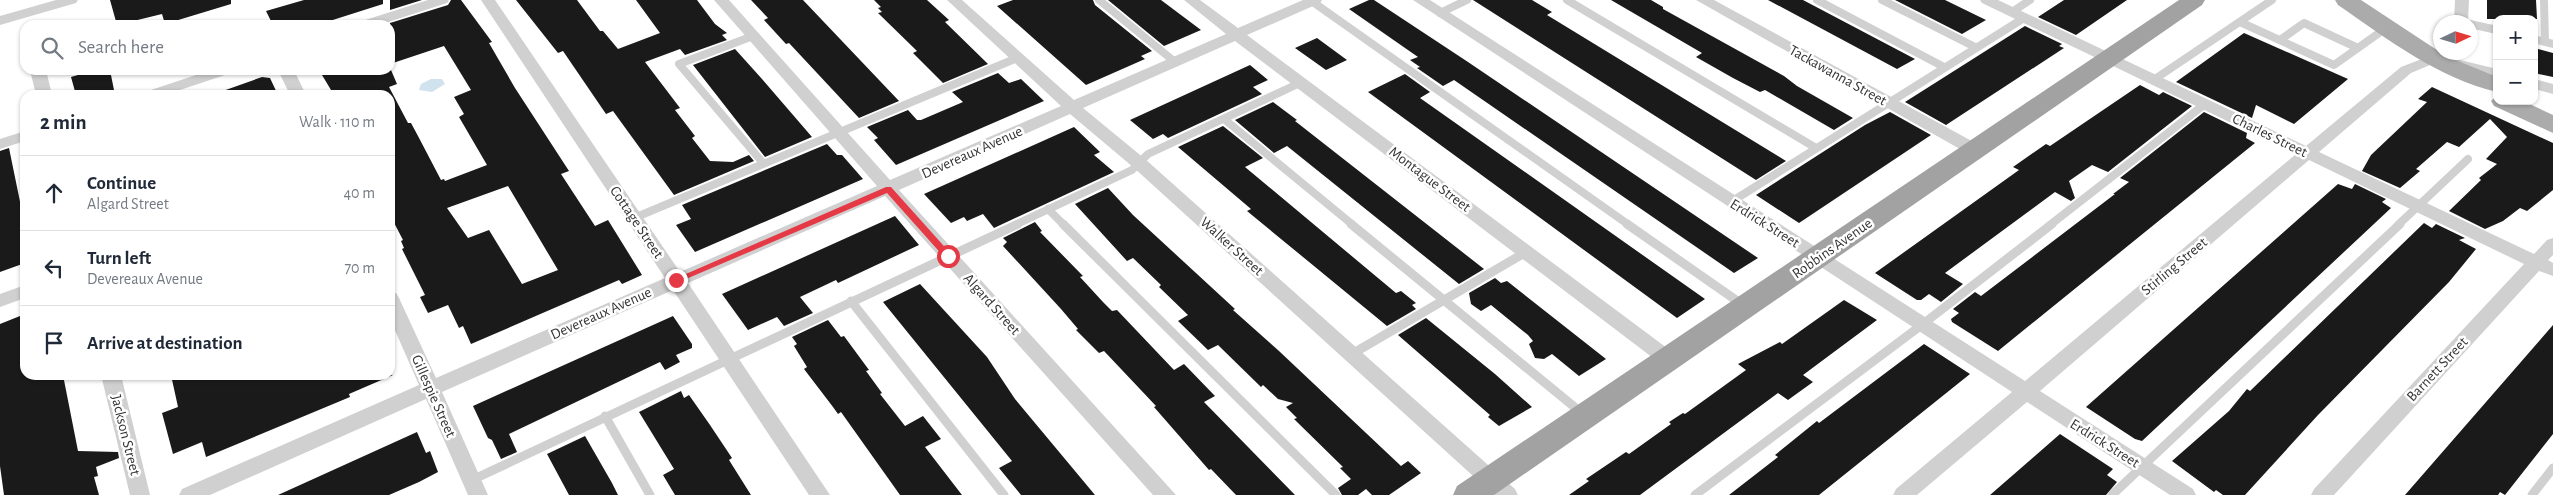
<!DOCTYPE html>
<html lang="en">
<head>
<meta charset="utf-8">
<style>
  :root { --surface:#fff; --page:#f6f6f7; --text:#1f2937; --muted:#747a83; --line:#e0e1e3 }
  body { margin:0; font-family:"Alegreya Sans",sans-serif; background:var(--page); color:var(--text) }
  .controls { position:absolute; right:15px; top:15px; display:grid; overflow:hidden; border-radius:10px; box-shadow:0 1px 4px #0004 }
  .controls button { width:45px; height:45px; display:grid; place-items:center; padding:0; border:0; border-bottom:1px solid var(--line); background:var(--surface); color:var(--text); font:25px sans-serif }
  .compass { position:absolute; left:2433px; top:15px; width:45px; height:45px; border-radius:50%; background:var(--surface); box-shadow:0 1px 4px #0004; rotate:86deg }
  .stop { position:absolute; width:15px; height:15px; margin:-11px; border:4px solid #e63946; border-radius:50%; background:#fff }
  .stop.end { background:#e63946; border-color:#fff; box-shadow:0 1px 5px #0008 }
  .list { margin:0; padding:0; list-style:none }
  h2 { display:flex; justify-content:space-between; align-items:center; height:65px; margin:0; padding:0 20px; font-size:21px }
  h2 small { font-size:16px; font-weight:400; color:var(--muted) }
  .list li { display:grid; grid-template-columns:32px 1fr auto; gap:15px; align-items:center; box-sizing:border-box; height:75px; padding:0 20px; border-top:1px solid var(--line) }
  .list b { display:block; font-size:19px; white-space:nowrap }
  .list p { margin:0; font-size:16px; white-space:nowrap; color:var(--muted) }
  .list em { font-size:16px; font-style:normal; color:var(--muted) }
  .icon { flex:none; width:28px; height:28px; fill:none; stroke:currentColor; stroke-width:2; stroke-linecap:round; stroke-linejoin:round }
  .map { position:relative; flex:none; width:2553px; height:495px; overflow:hidden }
  .search { position:absolute; background:var(--surface); box-shadow:0 1px 4px #0004; left:20px; top:20px; width:375px; height:55px; display:flex; align-items:center; gap:12px; box-sizing:border-box; padding:0 18px; border-radius:15px; color:var(--muted); font-size:19px }
  .panel { position:absolute; background:var(--surface); box-shadow:0 1px 4px #0004; left:20px; top:90px; width:375px; height:290px; border-radius:15px }
  .map>svg:first-child { display:block }
  .water { fill:#cfe2ee }
  .building { fill:#1a1a1a; fill-rule:evenodd }
  .lines { fill:none; stroke-linecap:round; stroke-linejoin:round }
  .service-far1 { stroke:#d0d0d0; stroke-width:8 }
  .service { stroke:#d0d0d0; stroke-width:9 }
  .minor { fill:#d0d0d0; fill-rule:evenodd }
  .primary { fill:#ababab; fill-rule:evenodd }
  .trunk { fill:#a2a2a2; fill-rule:evenodd }
  .route { fill:#e63946 }
  .labels { text-anchor:middle; stroke-width:5; stroke-linejoin:round; paint-order:stroke }
  .street-label { font-size:15px; fill:#333; stroke:#fff }
</style>
</head>
<body>
<div class="map">
<svg width="2553" height="495" viewBox="0 0 2553 495">
  <rect width="100%" height="100%" fill="#fff"/>
  <path class="water" d="M431 79H442L445 84 432 92 419 90 421 84Z"/>
  <path class="building" d="M110 0H231V4L165 24 162 14 117 25Z
    M304 0H383V4L317 25H273L266 11Z
    M390 0H422L390 10Z
    M451 0H461L492 42 489 43 515 88 569 171 561 174 595 226 608 220 642 275 622 284 619 280 471 344 463 326 459 328 448 305 428 313 420 297 425 295 402 249 404 248 401 241 403 240 390 215V95H334L319 70H391L397 84 389 87 408 123H411L418 136 441 180 444 179 445 181 487 165 459 117 464 114 454 97 471 90 444 46 390 64V23L448 5ZM508 186 558 270 522 284 489 230 468 238 447 208Z
    M516 0H577L600 31H603L618 49 660 33 636 0H697L715 24 727 33 722 35 727 40 685 55 680 49 645 62 680 108 675 110 695 136 692 138 710 161 733 162 749 155 754 161 674 195 613 111 606 114 563 51 558 53Z
    M751 0H803L899 101 859 118 789 43 786 44 764 20 768 18Z
    M874 0H927L949 20 945 22 988 64 943 83 913 53 917 51 878 13 882 12 878 8 881 7Z
    M1013 0H1093L1095 5 1152 51 1141 56 1145 59 1086 85 997 6Z
    M1108 0H1161L1201 30 1164 46Z
    M1369 0H1374L1468 62 1758 258 1734 273 1454 80 1443 86 1417 68 1420 67 1410 60 1418 57 1349 9Z
    M1473 0H1532L1552 12 1547 15 1786 161 1756 180Z
    M1611 0H1651L1663 7V9L1784 76 1797 86 1853 118 1834 130 1765 90 1760 92 1733 78 1696 57 1702 53Z
    M1768 0H1803L1915 59 1897 69Z
    M1895 0H1945L1986 20 1962 34Z
    M2064 0H2127L2076 35 2038 17Z
    M2487 0H2536L2537 19H2487Z
    M2025 26 2062 44 2059 46 2064 48 1946 125 1905 102Z
    M2244 33 2348 79 2294 124 2256 105 2252 118 2176 82Z
    M1317 38 1347 60 1326 70 1295 48Z
    M2534 48 2553 53V77L2534 73Z
    M735 49 762 79 812 137 765 157 693 65Z
    M1250 65 1268 80 1253 87 1262 94 1168 138 1163 134 1153 139 1130 120Z
    M95 70H110L115 95H76L71 77Z
    M998 73 1009 83 1021 79 1044 101 896 165 874 140 878 138 867 127 908 110 917 120H921L963 102 952 92Z
    M1405 74 1430 92 1420 98 1705 299 1677 318 1368 92Z
    M262 77 270 78 278 95H221L220 92Z
    M2140 85 2159 95 2163 92 2192 106 2108 172 2092 165 2069 181 2075 198 2071 201 2055 192 1945 273 1963 284 1941 302 1929 294 1921 300H1917L1875 273 2019 170 2013 167 2046 144 2050 146Z
    M2432 87 2553 143V190L2527 211 2520 208 2503 221 2485 229 2449 211 2481 180 2479 178 2497 164 2486 159 2507 137 2490 119 2459 147 2447 142 2416 169 2420 171 2400 188 2362 171 2371 155 2427 102 2418 99Z
    M1273 102 1297 120 1295 121 1484 269 1459 284 1287 146 1274 153 1235 120Z
    M1890 112 1931 135 1799 223 1756 195 1865 125Z
    M2204 112 2247 133 2246 138 2255 143 1998 351 1952 322 1951 319 1959 313 1953 309 1975 292 1981 296 2115 194H2113L2129 182 2120 178Z
    M1223 126 1263 158 1245 167 1396 293 1401 291 1416 303 1412 305 1416 309 1387 326 1247 211 1251 209 1178 147Z
    M1074 127 1100 152 1094 155 1114 172 994 228 983 214 967 221 964 217 951 223 924 194Z
    M827 144 837 155H842L863 179 695 252 676 225 691 219 682 205Z
    M9 148 25 226V263L0 272V151Z
    M2338 184 2352 189 2355 184 2386 199 2382 202 2391 208 2142 441 2135 439 2086 407Z
    M1108 188 1133 215 1235 309 1233 310 1279 351 1401 466 1408 461 1421 473 1389 495H1372L1366 489 1358 495H1342L1338 488 1351 479 1340 468 1343 467 1294 419 1297 418 1286 407 1293 403 1278 399 1263 385 1261 387 1218 345 1208 350 1178 321 1188 315 1159 287 1161 285 1133 258 1127 261 1075 204Z
    M895 216 919 245 838 283 836 280 800 297 813 313 784 326 777 317 748 330 722 294Z
    M1035 222 1042 231 1040 232 1083 276 1080 277 1103 302 1112 311 1117 310 1174 370 1184 364 1215 396 1204 402 1295 495H1236L1211 469 1209 470 1154 407 1156 406 1104 351 1099 353 1076 330 1078 329 1061 309 1003 246 1007 242 1003 238Z
    M2424 223 2432 228 2436 224 2465 238 2459 240 2476 249 2449 282 2318 415 2245 495H2223L2216 490 2214 492 2172 461 2229 411 2247 389 2250 391Z
    M1495 278 1501 283 1507 281 1606 359 1579 376 1552 354 1544 359 1535 358 1529 344 1533 341 1528 335 1491 305 1481 311 1471 304 1469 293Z
    M920 284 987 357 1015 399 1095 495H1021L999 468 1012 461 883 302Z
    M1844 300 1877 320 1803 375 1813 382 1788 400 1778 393 1640 495H1569L1589 481 1586 479 1626 452 1629 454 1671 424 1669 422 1683 413 1685 414 1746 370 1738 364 1780 342 1782 344Z
    M25 314V375H63L78 451 118 452 119 458 96 467 98 476 94 477 99 495H4L0 466V324Z
    M673 316 692 344V348L676 355 680 362 665 370 660 362 509 434 517 452 501 459 492 440 488 438 473 406Z
    M1426 318 1495 374 1532 407 1499 426 1488 417 1490 415 1398 335Z
    M828 320 841 337 844 336 869 370 866 371 882 393 880 394 905 426 923 416 941 439 925 447 962 495H900L841 412 838 414 833 407 804 369 807 367 794 346 797 344 792 337Z
    M2553 325V434L2505 495 2500 492 2498 495H2405Z
    M1924 344 1970 374 1819 495H1729L1778 457 1775 455 1817 421 1819 423Z
    M171 375H393L349 394 350 397 206 457 202 442 173 454 162 413 178 407Z
    M681 391 684 398 689 395 710 425 732 458 729 460 751 495H675L663 475 674 469 639 412Z
    M417 432 426 453 430 451 438 472 419 482 389 495H278Z
    M2060 434 2113 469 2107 475 2117 482 2106 495H1990Z
    M585 436 612 483 618 495H569L547 454Z"/>
  <g class="lines">
    <path class="service-far1" d="M1099 0 1175 62
      M1310 0 1629 225
      M1567 0 1816 148
      M1817 0 1944 67
      M1882 0 1975 47
      M2544 0 2545 42
      M2012 12 2030 0
      M1440 13 1467 0
      M2240 22 2334 65 2386 28
      M2470 24 2497 30
      M753 36 679 64 763 163
      M2534 39 2553 44
      M2280 40 2304 23 2358 48
      M2155 79 2272 0
      M1224 119 1353 225
      M1731 202 2024 18
      M1048 209 1064 225
      M634 218 1017 58
      M1015 225 1132 170 1148 154 1302 82
      M2050 225 2205 104
      M2398 225 2468 159"/>
    <path class="service" d="M1063 224 1336 495
      M1351 224 1583 414
      M1627 224 1743 305
      M851 301 1004 495
      M1352 354 1526 252
      M605 416 650 495
      M472 480 1018 224
      M1695 495 1923 324 2052 224
      M2112 495 2400 224
      M2532 495 2553 468"/>
    <path class="minor" d="M56 0H78L76 3 0 25V16Z
      M428 0H449L447 3 379 25H357L359 22Z
      M481 0H495L680 272 877 186 714 0H729L890 180 1061 106 947 0H962L1074 100 1226 34 1184 0H1200L1238 28 1303 0H1322L1320 3 1247 35 1675 354 1677 359 1675 364 1668 366 1661 364 1235 41 1083 108 1145 159 1515 489 1518 495H1494L1133 167 1070 114 899 190 1176 495H1153L885 196 688 283 830 495H809L673 290 442 392 488 495H468L426 399 210 495H179L182 489 419 385 390 319V292L396 293 399 298 436 378 665 278Z
      M1413 0H1430L2025 381 2296 154 1982 3 1980 0H1998L2306 146 2401 67 2440 52H2461L2411 73 2319 152 2534 254 2547 240 2553 238V255L2548 260 2553 263V276L2539 271 2334 495H2311L2314 489 2524 264 2309 160 2040 391 2193 489 2196 495H2170L2027 402 1917 495H1893L1896 489 2012 392Z
      M1696 0H1714L1979 145 1981 149 1979 153H1967Z
      M2455 0H2469L2468 22H2454Z
      M2456 59 2497 69V78L2451 67 2448 64 2451 61Z
      M30 70H46L52 95H36Z
      M211 70H234L231 73 165 95H142L145 92Z
      M278 70H294L306 95H290Z
      M2534 79 2553 84V94L2534 89Z
      M25 131V141L0 149V139Z
      M25 285V298L0 307V294Z
      M101 375H121L150 495H130Z"/>
    <path class="primary" d="M2335 0H2361L2446 56 2497 77V92C2436 77 2389 40 2338 5Z
      M2497 95V101H2523L2553 115V133L2494 106 2491 101Z"/>
    <path class="trunk" d="M2179 0H2205L2202 5 1494 495H1453L1457 486Z"/>
  </g>
  <path class="route" d="M886 187H891L951 254V258H945L887 193 679 282 672 280Z"/>
  <g class="labels">
    <g class="street-label">
      <text transform="translate(1838 75) rotate(29)" y="5">Tackawanna Street</text>
      <text transform="translate(2270 135) rotate(26)" y="5">Charles Street</text>
      <text transform="translate(972 152) rotate(-24)" y="5">Devereaux Avenue</text>
      <text transform="translate(1430 179) rotate(37)" y="5">Montague Street</text>
      <text transform="translate(637 222) rotate(56)" y="5">Cottage Street</text>
      <text transform="translate(1765 223) rotate(32)" y="5">Erdrick Street</text>
      <text transform="translate(1232 246) rotate(42)" y="5">Walker Street</text>
      <text transform="translate(1832 248) rotate(-35)" y="5">Robbins Avenue</text>
      <text transform="translate(2174 266) rotate(-40)" y="5">Stirling Street</text>
      <text transform="translate(992 304) rotate(48)" y="5">Algard Street</text>
      <text transform="translate(601 313) rotate(-24)" y="5">Devereaux Avenue</text>
      <text transform="translate(2437 369) rotate(-47)" y="5">Barnett Street</text>
      <text transform="translate(434 396) rotate(66)" y="5">Gillespie Street</text>
      <text transform="translate(126 435) rotate(76)" y="5">Jackson Street</text>
      <text transform="translate(2105 443) rotate(32)" y="5">Erdrick Street</text>
    </g>
  </g>
</svg>
<div class="controls">
<button>+</button>
<button>−</button>
</div>
<svg class="compass" viewBox="-18 -18 36 36"><path d="M0-13l5 13h-10z" fill="#e53935"/><path d="M0 13l5-13h-10z" fill="#747a83"/></svg>
<div class="stop" style="left:948px;top:256px"></div>
<div class="stop end" style="left:676px;top:280px"></div>
<div class="search"><svg class="icon" aria-label="search" viewBox="0 0 24 24"><circle cx="10" cy="10" r="6"/><path d="M15 15l6 6"/></svg>Search here</div>
<section class="panel">
<h2>2 min<small>Walk · 110 m</small></h2>
<ul class="list">
<li><svg class="icon" aria-label="ahead" viewBox="0 0 24 24"><path d="M12 20V5M6 11l6-6 6 6"/></svg><div><b>Continue</b><p>Algard Street</p></div><em>40 m</em></li>
<li><svg class="icon" aria-label="left" viewBox="0 0 24 24"><path d="M17 20v-9H6M10 6l-5 5 5 5"/></svg><div><b>Turn left</b><p>Devereaux Avenue</p></div><em>70 m</em></li>
<li><svg class="icon" aria-label="arrive" viewBox="0 0 24 24"><path d="M6 21V4h12l-3 4 3 4H6"/></svg><div><b>Arrive at destination</b></div></li>
</ul>
</section>
</div>
</body>
</html>
